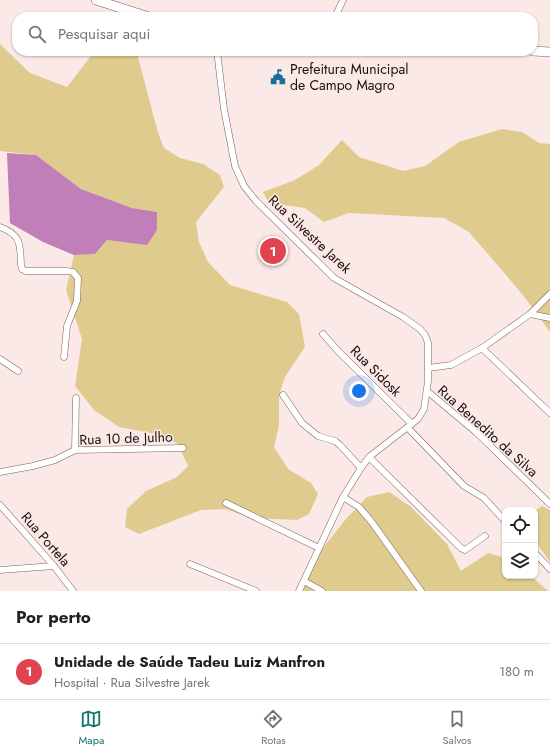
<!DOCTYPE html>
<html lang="pt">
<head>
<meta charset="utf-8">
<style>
  :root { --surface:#fff; --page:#f6f6f6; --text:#202124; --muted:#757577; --line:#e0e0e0; --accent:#0f766e }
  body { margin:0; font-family:Jost,sans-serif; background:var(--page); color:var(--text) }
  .controls { position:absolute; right:12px; bottom:12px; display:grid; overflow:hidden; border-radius:8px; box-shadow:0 1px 3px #0004 }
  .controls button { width:36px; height:36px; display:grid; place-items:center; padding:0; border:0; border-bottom:1px solid var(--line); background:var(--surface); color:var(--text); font:20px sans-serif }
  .you { position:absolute; left:359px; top:391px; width:14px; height:14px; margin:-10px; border:3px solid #fff; border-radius:50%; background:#1a73e8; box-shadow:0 0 0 6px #1a73e833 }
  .badge { display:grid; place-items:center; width:26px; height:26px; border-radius:50%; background:var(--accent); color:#fff; font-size:13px; font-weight:700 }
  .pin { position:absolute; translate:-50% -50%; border:2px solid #fff; box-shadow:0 1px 4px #0006 }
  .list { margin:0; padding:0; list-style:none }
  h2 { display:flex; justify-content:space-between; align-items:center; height:52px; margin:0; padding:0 16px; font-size:17px }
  h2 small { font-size:13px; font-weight:400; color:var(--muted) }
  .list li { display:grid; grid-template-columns:26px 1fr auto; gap:12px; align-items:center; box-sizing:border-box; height:56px; padding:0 16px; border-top:1px solid var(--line) }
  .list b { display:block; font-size:15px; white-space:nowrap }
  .list p { margin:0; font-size:13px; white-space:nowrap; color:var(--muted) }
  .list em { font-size:13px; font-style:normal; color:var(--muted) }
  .icon { flex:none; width:22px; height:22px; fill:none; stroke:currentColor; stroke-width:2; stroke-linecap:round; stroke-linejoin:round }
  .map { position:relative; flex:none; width:550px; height:591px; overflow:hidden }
  .search { position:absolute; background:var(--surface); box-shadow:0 1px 3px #0004; left:12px; right:12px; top:12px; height:44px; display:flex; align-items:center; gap:10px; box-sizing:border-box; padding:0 14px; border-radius:16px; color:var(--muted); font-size:15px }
  .sheet { height:108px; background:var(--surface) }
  nav { display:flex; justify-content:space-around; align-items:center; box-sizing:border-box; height:56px; border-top:1px solid var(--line); background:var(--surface); font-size:11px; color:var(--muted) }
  nav a { display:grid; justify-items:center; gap:2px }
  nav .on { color:var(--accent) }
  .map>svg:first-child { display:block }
  .green { fill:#dfcb8e }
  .water { fill:#c07fb8 }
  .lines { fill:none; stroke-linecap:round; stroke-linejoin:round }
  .street-casing { stroke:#815f58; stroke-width:7 }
  .primary-casing { stroke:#815f58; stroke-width:10 }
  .street { stroke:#fff; stroke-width:6 }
  .primary { stroke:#fff; stroke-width:9 }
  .labels { text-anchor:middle; stroke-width:3; stroke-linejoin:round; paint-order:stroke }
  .poi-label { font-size:14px; fill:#1b0e0b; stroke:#fae9e6; text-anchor:start }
  .street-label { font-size:14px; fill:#1b0e0b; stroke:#fae9e6 }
</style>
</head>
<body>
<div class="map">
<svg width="550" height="591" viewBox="0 0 550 591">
  <rect width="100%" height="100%" fill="#fae9e6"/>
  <path class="green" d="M0 44 30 73 67 87 95 51H137L139 61 158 133 164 148 180 158 203 164 220 175 224 187 196 222 199 242 208 262 230 285 287 302 299 314 305 347 285 377 279 395V425L274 447 288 469 311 483 318 494 309 514 297 520 252 518 225 509 201 510 139 534 125 527 127 509 146 491 177 477 188 466 178 444 162 435 119 427 94 410 75 386 82 339 66 290 74 255 95 254 107 240 147 244 157 212 132 208 81 189 36 155 0 151Z
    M502 129 522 132 539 143 550 144V332L523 295 469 232 444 218 349 213 324 222 305 208 269 203 263 192 295 180 319 165 342 140 359 157 403 171 425 166 459 142Z
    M389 492 411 507 447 544 461 571 488 553 505 558V576H531L548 591H299L318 554 346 519 367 497Z
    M542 506 550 510V562L535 541V511Z"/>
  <path class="water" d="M7 153 36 155 81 189 132 208 157 212V230L147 245 107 240 95 254 74 255 43 242 10 223Z"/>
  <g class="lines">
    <g class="street-casing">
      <path id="street" d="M335 17 343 0
        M217 51 224 109 235 166 244 186 256 201 334 278 403 317 420 329 425 335 428 343V381L424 409 418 419 369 457 361 468 343 497 299 591
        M0 227C22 235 20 245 21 265L22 269 26 271H67L73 272 78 278 77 301 67 326 64 357
        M530 314 550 318
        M323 334 338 351 412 424
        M482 348 550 413
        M0 359 18 371
        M428 368 451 365 482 348 530 314 550 294
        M427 391 476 432 550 504
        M283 395 302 423 318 436 335 441 340 445 361 468
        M408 428 464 486 484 498 505 521
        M75 450 76 398
        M369 457 461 548 465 550 485 536
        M0 472 33 466 55 460 75 450 183 448
        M343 497 359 507 371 521 421 591
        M226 503 319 548
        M0 505 54 566 73 591
        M535 553 550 569
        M190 564 256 591
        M0 570 54 566
        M304 581 322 591"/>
    </g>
    <g class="primary-casing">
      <path id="primary" d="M96 0 149 17
        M533 51 550 52"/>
    </g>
    <use href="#street" class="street"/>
    <use href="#primary" class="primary"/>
  </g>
  <defs>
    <g id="civic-bare" transform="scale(1.2)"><path d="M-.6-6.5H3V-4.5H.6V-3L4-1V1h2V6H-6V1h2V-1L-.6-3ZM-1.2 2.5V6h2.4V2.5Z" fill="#196e9e" stroke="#fae9e6" stroke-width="2.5" paint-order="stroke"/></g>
  </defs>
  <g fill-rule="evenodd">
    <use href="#civic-bare" x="278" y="77"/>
  </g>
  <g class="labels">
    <g class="poi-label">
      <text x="290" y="74">Prefeitura Municipal<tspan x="290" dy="16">de Campo Magro</tspan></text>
    </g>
    <g class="street-label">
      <text transform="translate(310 234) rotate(43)" y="5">Rua Silvestre Jarek</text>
      <text transform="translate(376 371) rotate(45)" y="5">Rua Sidosk</text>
      <text transform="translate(488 431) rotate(42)" y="5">Rua Benedito da Silva</text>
      <text transform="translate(126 438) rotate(-2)" y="5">Rua 10 de Julho</text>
      <text transform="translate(46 539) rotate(49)" y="5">Rua Portela</text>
    </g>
  </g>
</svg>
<div class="controls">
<button><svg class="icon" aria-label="locate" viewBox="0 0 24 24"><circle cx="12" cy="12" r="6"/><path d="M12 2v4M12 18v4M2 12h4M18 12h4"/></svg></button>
<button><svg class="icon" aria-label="layers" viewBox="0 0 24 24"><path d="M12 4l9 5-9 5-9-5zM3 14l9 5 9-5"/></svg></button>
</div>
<div class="you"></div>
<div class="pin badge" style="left:273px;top:251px;background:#e0444e">1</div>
<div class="search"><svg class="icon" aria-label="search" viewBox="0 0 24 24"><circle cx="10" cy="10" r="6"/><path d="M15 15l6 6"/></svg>Pesquisar aqui</div>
</div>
<section class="sheet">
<h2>Por perto<small></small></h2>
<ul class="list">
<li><span class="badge" style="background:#e0444e">1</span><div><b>Unidade de Saúde Tadeu Luiz Manfron</b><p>Hospital · Rua Silvestre Jarek</p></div><em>180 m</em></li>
</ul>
</section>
<nav>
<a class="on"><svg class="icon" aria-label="map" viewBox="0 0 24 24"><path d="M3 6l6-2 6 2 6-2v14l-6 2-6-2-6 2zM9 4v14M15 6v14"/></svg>Mapa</a>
<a><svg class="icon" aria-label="directions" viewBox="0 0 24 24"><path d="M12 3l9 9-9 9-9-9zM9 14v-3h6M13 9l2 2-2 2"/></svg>Rotas</a>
<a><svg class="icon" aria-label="saved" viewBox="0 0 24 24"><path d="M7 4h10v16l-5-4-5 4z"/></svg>Salvos</a>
</nav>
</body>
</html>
